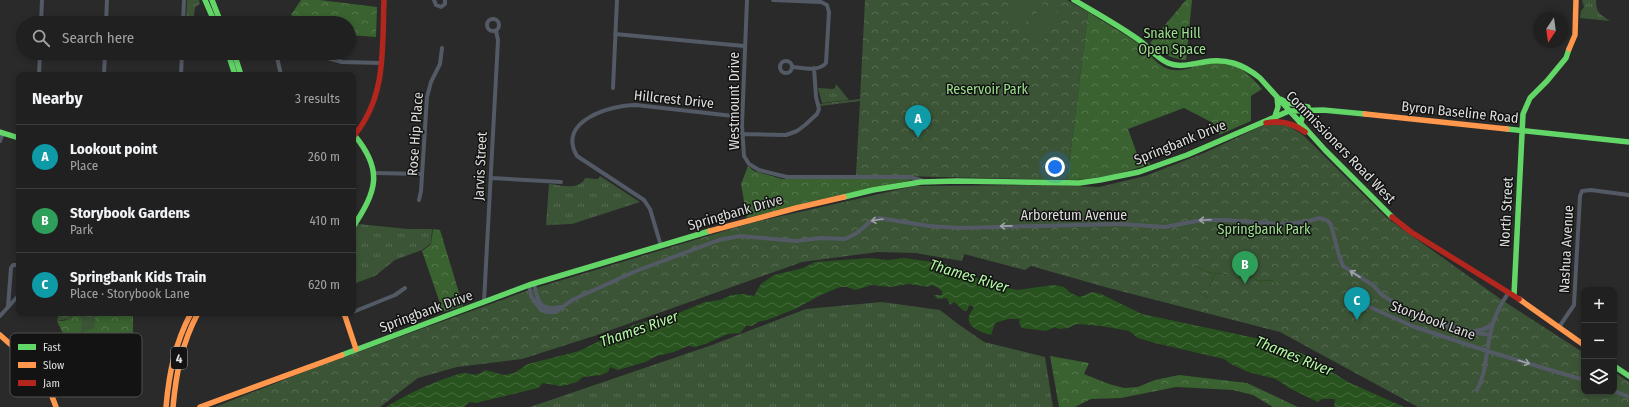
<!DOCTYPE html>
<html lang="en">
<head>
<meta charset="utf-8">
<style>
  :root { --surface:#1f201f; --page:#2c2d2c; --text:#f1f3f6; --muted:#a1a3a4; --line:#3c3e3d; --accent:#8c9099 }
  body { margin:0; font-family:"Fira Sans Condensed",sans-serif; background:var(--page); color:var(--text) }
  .controls { position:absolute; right:12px; bottom:12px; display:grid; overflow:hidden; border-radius:8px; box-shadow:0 2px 6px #0003 }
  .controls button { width:36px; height:36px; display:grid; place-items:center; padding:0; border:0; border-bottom:1px solid var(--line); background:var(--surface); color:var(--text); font:20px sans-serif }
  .compass { position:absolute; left:1533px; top:12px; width:36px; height:36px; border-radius:50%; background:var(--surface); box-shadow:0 2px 6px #0003; rotate:193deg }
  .you { position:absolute; left:1055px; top:167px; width:14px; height:14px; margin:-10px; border:3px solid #fff; border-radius:50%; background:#1a73e8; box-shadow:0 0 0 6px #1a73e833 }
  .badge { display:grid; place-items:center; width:26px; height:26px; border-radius:50%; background:var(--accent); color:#fff; font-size:13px; font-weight:700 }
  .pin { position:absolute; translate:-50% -33px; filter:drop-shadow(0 1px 2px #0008) }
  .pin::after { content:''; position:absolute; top:21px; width:14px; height:12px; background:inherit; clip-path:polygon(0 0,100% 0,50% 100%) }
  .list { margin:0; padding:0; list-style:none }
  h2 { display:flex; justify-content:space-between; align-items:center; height:52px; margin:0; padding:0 16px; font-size:17px }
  h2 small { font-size:13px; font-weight:400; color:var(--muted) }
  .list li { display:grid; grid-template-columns:26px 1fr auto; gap:12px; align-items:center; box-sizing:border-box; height:64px; padding:0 16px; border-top:1px solid var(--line) }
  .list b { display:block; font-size:15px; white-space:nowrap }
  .list p { margin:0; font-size:13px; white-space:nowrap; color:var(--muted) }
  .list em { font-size:13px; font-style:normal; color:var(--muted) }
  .icon { flex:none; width:22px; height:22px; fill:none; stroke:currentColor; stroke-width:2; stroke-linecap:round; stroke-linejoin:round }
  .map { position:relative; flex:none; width:1629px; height:407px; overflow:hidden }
  .search { position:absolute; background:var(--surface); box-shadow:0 2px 6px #0003; left:16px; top:16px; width:340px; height:44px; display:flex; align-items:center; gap:10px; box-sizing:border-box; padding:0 14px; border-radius:22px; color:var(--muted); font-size:15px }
  .panel { position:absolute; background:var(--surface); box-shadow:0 2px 6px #0003; left:16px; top:72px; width:340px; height:244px; border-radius:8px }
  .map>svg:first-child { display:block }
  .grass { fill:url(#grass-tufts) }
  .forest { fill:url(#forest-crowns) }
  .park { fill:url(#park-crowns) }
  .pitch { fill:#3b5436 }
  .water { fill:url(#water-waves) }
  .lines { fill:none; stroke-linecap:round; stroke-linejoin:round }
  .stream { stroke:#28531e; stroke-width:1 }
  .street { stroke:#535a65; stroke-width:4 }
  .fast { stroke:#63d668; stroke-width:5.5 }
  .slow { stroke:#ff974d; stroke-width:5.5 }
  .jam { stroke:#b3261e; stroke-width:5.5 }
  .oneway { stroke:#9fa3a7 }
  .labels { text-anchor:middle; stroke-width:3; stroke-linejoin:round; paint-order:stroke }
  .shield { fill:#121312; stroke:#a0a2a0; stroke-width:1 }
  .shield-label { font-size:13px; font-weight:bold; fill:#dddfdd }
  .park-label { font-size:14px; fill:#9be08d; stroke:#121312 }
  .street-label { font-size:14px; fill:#dddfdd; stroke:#121312 }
  .water-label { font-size:15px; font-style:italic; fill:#b2f8a3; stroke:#121312 }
  .key { fill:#121312; stroke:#4f504f; stroke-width:1 }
  .key-label { font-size:11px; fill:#dddfdd }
</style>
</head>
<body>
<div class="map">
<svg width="1629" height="407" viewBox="0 0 1629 407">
  <defs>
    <pattern id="grass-tufts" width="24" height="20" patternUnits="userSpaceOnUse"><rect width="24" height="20" fill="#3b5436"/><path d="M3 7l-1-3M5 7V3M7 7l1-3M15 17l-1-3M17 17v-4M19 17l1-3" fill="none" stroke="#576c53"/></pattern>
    <pattern id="forest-crowns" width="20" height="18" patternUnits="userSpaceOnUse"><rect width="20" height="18" fill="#396230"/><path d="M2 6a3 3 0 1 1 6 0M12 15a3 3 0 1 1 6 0" fill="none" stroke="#55784e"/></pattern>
    <pattern id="park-crowns" width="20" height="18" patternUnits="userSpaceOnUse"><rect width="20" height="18" fill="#3b5436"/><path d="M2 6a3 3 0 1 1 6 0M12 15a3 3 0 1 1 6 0" fill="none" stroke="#576c53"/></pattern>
    <pattern id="water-waves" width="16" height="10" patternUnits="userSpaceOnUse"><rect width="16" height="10" fill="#28531e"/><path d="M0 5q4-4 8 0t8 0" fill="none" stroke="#476b3e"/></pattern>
  </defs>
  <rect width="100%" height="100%" fill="#292a29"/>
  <path class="grass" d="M187 0H199L200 4 195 7 193 23H186Z
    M1582 0H1596C1596 13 1600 14 1610 21L1580 18 1581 11 1584 7Z
    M836 84 849 100 822 103 818 88 833 89 835 88Z
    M600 176 640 202 572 224 546 225 549 184C560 185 580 191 585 178L598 179Z
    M358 224 408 229H432L431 243 422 250 395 260 375 276 353 284V231Z
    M882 302 940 310 958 324 984 342 1045 357 1053 407H530L712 345 806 309Z
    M59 313H96L93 330 80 332 72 316 68 319 57 321Z"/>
  <path class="forest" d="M301 0H320L377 7 376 37 349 35V23H308L291 15Z
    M1186 0H1192L1186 60C1170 59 1161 53 1150 43Z
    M1088 12C1105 23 1124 33 1140 45 1149 52 1156 65 1168 69 1183 73 1195 66 1210 62 1232 57 1249 74 1262 89L1251 96V121L1219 135 1213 123 1184 108 1128 129 1137 154 1151 164C1124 173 1095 180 1067 180Z
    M748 166 754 171 782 179H909L912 180 805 203 747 218 741 184Z
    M433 229 440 230 463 306 443 312 422 251 431 244Z
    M96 313H133V335L96 333 68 347 81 338V334L79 333 66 340 57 321C61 321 65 321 68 319 73 317 73 314 80 316L82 321 81 332 93 329Z
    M1050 356 1089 363 1084 374 1109 384 1124 388 1138 387 1155 380 1179 375 1247 383 1298 407H1273L1253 395 1233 390 1176 387 1121 398 1091 399 1075 407H1059Z"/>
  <path class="park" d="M865 0H1067L1088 12 1067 180 856 175 860 101 820 106 819 104 860 99Z
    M1266 124H1285L1303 135 1387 218 1502 300 1584 353V392H1614V372L1629 382V407H1418L1280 332 1105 287 1031 266 1025 270 964 254 962 261 915 253 878 252 802 262 594 336 522 359 457 367 418 378 380 407H215L314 368 529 290 751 223 914 186 1048 185 1099 187 1145 176 1204 153Z"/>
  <path class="pitch" d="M1016 0H1035L1038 2 1021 30 1004 20Z
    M1042 4 1059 14 1042 43 1025 32Z"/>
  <path class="water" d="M870 258 888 260 904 258 926 261 948 265 962 270 988 284 1017 290 1054 285 1064 287 1071 293 1080 297 1092 292 1101 294 1142 314 1260 339 1270 344 1301 353 1348 382 1404 407H1334L1335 399H1322L1318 402 1289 388 1276 379 1248 372 1231 364 1224 359 1155 343 1138 338 1129 331 1101 326 1077 324 1068 328 1059 329 1055 327 1046 331 1022 328 1019 323 1020 319H1008L995 323 991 335C981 332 962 326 971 312 972 310 973 309 974 307L969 305 967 311H964L954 302 950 305 947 298 937 299 934 295H942V291L937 287 931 285 929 287 909 284 890 287 872 285 855 290 847 287H840L821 295 795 309 767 320 758 322 752 326H746L740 333 728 334 705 344 695 347 688 346 674 352 657 356 645 362 618 370 610 367 608 372 601 375 583 377 577 382 567 385 561 386 543 383 538 388 476 403 469 402 464 407H386C405 395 437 380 459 374 469 370 472 380 485 370L504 375 514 373 528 364 579 351 633 325 648 321 664 319 705 302 720 300 731 295 744 294 754 296 761 284 774 275 803 268 815 262Z"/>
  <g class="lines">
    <path class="stream" d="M1196 266 1207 272 1228 275
      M1235 278 1251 276 1258 281 1270 280 1276 283
      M1210 286 1215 274
      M1200 293 1208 297"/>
    <path class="street" d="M434 0 436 5 441 7 445 4V0
      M747 0 742 125 744 156 749 164 759 170 787 177H910L923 181
      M773 0 821 2 827 5 829 12 826 63C818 72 804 68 793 67
      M487 25a6 6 0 1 1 12 0a6 6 0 1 1-12 0Z
      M41 23 42 0
      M106 23 107 0
      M183 23 184 0
      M615 34 744 46
      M276 53 281 75
      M310 53 342 62 381 63
      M780 67a6 6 0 1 1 12 0a6 6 0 1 1-12 0Z
      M39 75 40 53
      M104 75 105 53
      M181 75 182 53
      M613 88 617 0
      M742 134 786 135 797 131 805 125 817 114 819 109 816 97 814 68
      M0 141 3 133
      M375 173 422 174
      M491 178 561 182
      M419 200 421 191 427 97 431 82 440 64 442 48
      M661 246 650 209 644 200 577 156C556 121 611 105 636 105L742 117
      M534 284C538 301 539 312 561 307
      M529 285 531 296 541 310 547 312H556L572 300 636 271 719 240 740 236 796 241 821 238 845 239 857 233 871 221 879 218 929 226 960 228 1120 224 1165 227 1202 220H1224L1282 224 1304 222 1320 218 1328 221 1331 225 1339 255 1343 266 1374 286 1381 294 1397 305 1412 313 1465 331 1490 335
      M1350 298 1412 326 1487 351 1584 380
      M484 302 498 40 496 31
      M8 307 11 268 13 265H19
      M353 312 395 295 405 288
      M0 316 19 295
      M1559 327 1574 305 1580 196 1582 191 1591 190 1629 195
      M1475 331 1485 329 1492 324
      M1477 390C1487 371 1485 355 1490 335 1493 319 1499 306 1509 292
      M1614 391 1629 397"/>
    <path class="fast" d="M205 0 215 23
      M212 0 221 23
      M1074 0C1096 13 1118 25 1139 40 1149 47 1156 58 1168 63 1179 68 1192 64 1204 62 1226 58 1243 64 1260 78L1325 150 1392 217
      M228 53 235 75
      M234 53 241 75
      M1280 99 1288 103 1308 107
      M1275 116 1278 107 1277 97
      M1300 124 1304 113 1310 112
      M1507 129 1629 142
      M0 132 19 138
      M844 197 873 190 921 182 957 181 1079 183 1100 180 1139 172 1187 155 1289 111 1323 110 1365 114
      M353 227C376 192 384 171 355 136
      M1514 295 1523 114 1530 98 1547 81 1566 58 1569 49
      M342 355 529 285 710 231
      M1614 366 1629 376"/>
    <path class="slow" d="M1569 49 1575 35 1576 0
      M1365 114 1507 129
      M710 231 796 208 844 197
      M1519 299 1584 345
      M344 313 356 349
      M0 335 36 367 47 383 56 407
      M166 407C169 373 175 343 191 313
      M173 407C176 373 182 343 198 313
      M200 407 342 355"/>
    <path class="jam" d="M1266 123C1280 120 1293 123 1305 132
      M353 137C387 97 382 49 384 0
      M1392 217 1411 232 1519 299"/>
  </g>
  <defs><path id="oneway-shaft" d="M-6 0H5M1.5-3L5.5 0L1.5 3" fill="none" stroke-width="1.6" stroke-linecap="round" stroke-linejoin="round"/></defs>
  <g class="oneway">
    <use href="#oneway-shaft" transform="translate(877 220) rotate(171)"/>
    <use href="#oneway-shaft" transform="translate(1205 220) rotate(177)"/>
    <use href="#oneway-shaft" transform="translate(1006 226) rotate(179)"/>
    <use href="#oneway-shaft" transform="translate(1355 274) rotate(-147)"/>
    <use href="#oneway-shaft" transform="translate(1524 362) rotate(17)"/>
  </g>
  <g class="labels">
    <rect class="shield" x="171" y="347" width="16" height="22" rx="3"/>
    <g class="shield-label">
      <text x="179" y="363">4</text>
    </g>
    <g class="park-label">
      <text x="1172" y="38">Snake Hill<tspan x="1172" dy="16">Open Space</tspan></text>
      <text x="987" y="94">Reservoir Park</text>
      <text x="1264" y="234">Springbank Park</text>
    </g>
    <g class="street-label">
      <text transform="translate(674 99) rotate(6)" y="5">Hillcrest Drive</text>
      <text transform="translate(734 101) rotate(-90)" y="5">Westmount Drive</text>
      <text transform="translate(1460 112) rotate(6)" y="5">Byron Baseline Road</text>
      <text transform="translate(415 134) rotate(-86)" y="5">Rose Hip Place</text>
      <text transform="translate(1180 142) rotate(-22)" y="5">Springbank Drive</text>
      <text transform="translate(1341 147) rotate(46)" y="5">Commissioners Road West</text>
      <text transform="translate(480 166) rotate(-87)" y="5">Jarvis Street</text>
      <text transform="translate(735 212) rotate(-16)" y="5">Springbank Drive</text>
      <text transform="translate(1506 212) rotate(-87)" y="5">North Street</text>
      <text x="1074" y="220">Arboretum Avenue</text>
      <text transform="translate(1566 249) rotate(-87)" y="5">Nashua Avenue</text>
      <text transform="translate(426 311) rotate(-20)" y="5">Springbank Drive</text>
      <text transform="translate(1433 320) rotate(20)" y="5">Storybook Lane</text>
    </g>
    <g class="water-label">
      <text transform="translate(969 276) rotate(17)" y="5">Thames River</text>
      <text transform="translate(639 329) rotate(-19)" y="5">Thames River</text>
      <text transform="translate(1294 356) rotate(22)" y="5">Thames River</text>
    </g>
  </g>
  <rect x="10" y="333" width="132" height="64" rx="6" class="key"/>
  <rect x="18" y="344" width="18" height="6" fill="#63d668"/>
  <rect x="18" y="362" width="18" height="6" fill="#ff974d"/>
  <rect x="18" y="380" width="18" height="6" fill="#b3261e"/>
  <g class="key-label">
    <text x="43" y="351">Fast</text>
    <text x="43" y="369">Slow</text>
    <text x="43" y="387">Jam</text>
  </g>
</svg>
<div class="controls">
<button>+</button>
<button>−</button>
<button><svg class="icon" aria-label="layers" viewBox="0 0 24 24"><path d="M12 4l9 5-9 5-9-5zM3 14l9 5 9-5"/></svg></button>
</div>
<svg class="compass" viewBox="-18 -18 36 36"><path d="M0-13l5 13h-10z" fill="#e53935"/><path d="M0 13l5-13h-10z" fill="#a1a3a4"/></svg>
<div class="you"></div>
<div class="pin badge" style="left:918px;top:138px;background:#0f9aa8">A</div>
<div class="pin badge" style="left:1245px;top:284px;background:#2e9e5b">B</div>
<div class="pin badge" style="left:1357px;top:320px;background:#0f9aa8">C</div>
<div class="search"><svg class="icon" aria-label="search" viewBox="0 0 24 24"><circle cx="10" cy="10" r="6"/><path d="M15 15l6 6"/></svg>Search here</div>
<section class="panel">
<h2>Nearby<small>3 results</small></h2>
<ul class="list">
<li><span class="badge" style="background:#0f9aa8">A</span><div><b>Lookout point</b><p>Place</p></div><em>260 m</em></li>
<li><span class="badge" style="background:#2e9e5b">B</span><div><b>Storybook Gardens</b><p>Park</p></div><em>410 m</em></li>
<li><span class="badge" style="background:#0f9aa8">C</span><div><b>Springbank Kids Train</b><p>Place · Storybook Lane</p></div><em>620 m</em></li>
</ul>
</section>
</div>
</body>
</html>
